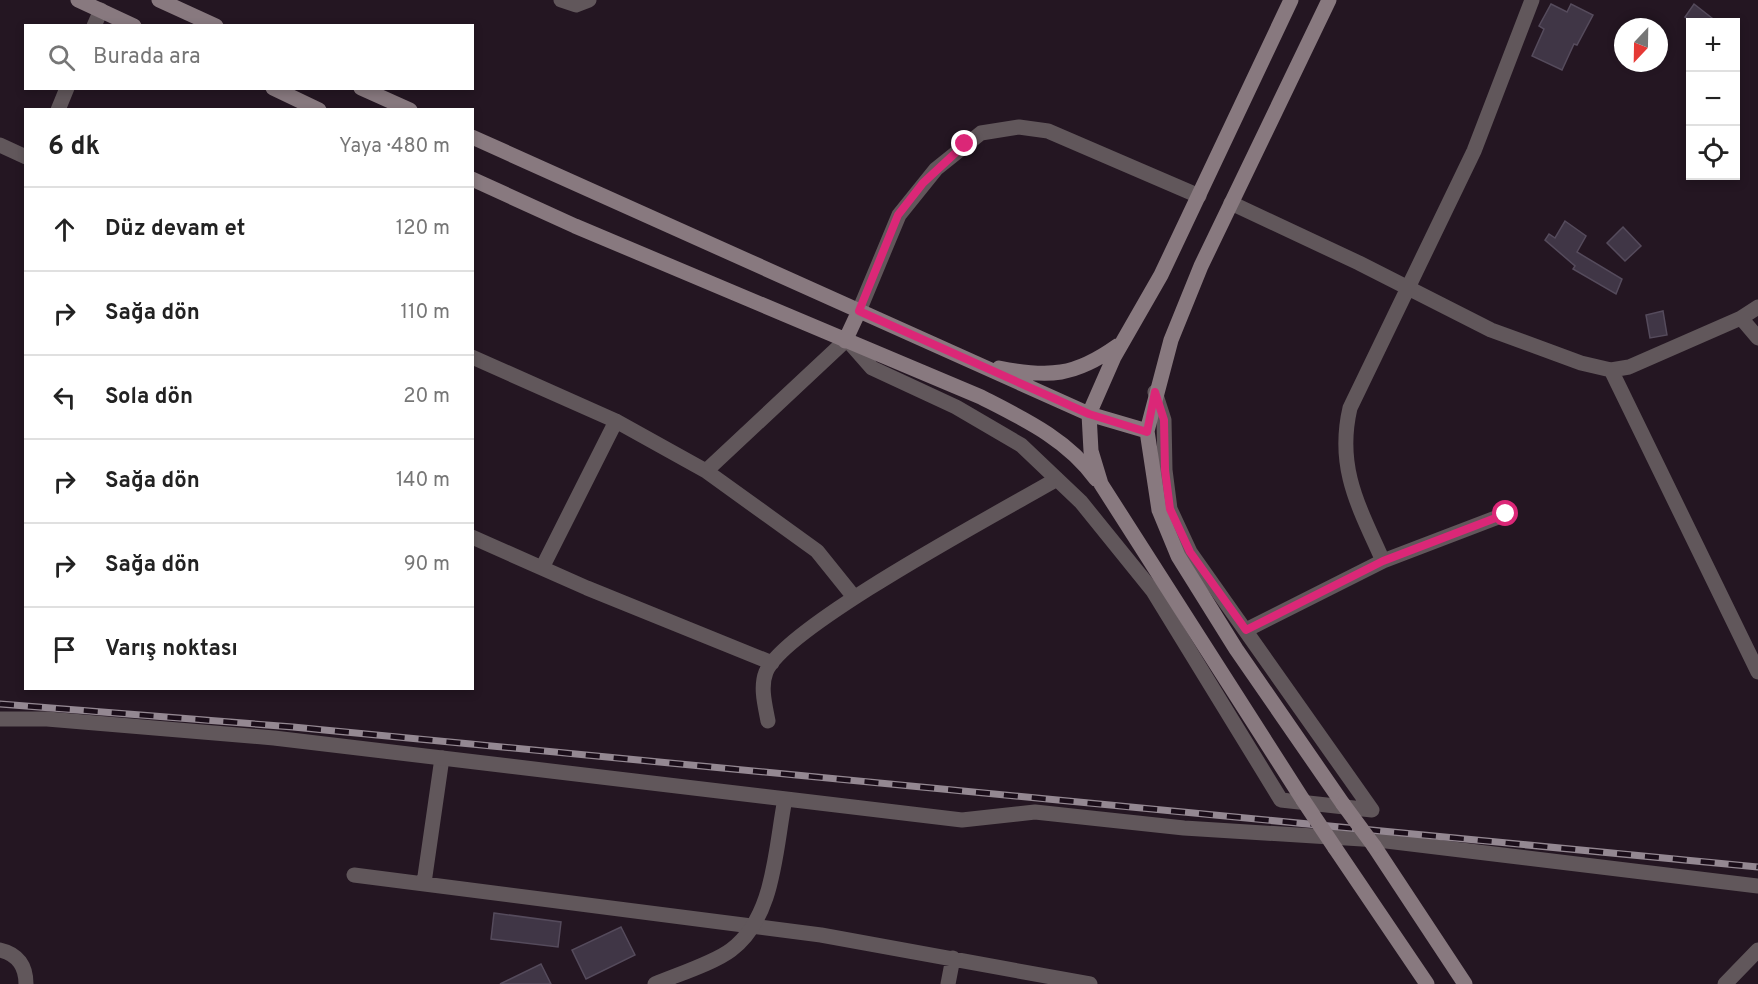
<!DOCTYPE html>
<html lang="tr">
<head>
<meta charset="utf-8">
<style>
  :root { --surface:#fff; --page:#f6f6f6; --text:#222; --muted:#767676; --line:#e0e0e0 }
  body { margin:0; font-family:Overpass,sans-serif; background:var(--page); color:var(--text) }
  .controls { position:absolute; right:18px; top:18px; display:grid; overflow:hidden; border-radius:0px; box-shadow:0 3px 9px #0003 }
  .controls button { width:54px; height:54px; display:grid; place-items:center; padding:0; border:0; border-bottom:2px solid var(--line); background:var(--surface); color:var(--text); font:30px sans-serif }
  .compass { position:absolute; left:1614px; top:18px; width:54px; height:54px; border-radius:50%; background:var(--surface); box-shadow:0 3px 9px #0003; rotate:202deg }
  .stop { position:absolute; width:18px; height:18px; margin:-14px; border:4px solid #db2777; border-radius:50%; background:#fff }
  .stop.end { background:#db2777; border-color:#fff; box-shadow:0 2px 6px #0008 }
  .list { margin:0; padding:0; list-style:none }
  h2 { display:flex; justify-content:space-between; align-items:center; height:78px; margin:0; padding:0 24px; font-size:26px }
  h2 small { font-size:20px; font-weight:400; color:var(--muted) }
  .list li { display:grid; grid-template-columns:39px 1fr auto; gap:18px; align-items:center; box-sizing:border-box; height:84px; padding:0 24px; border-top:2px solid var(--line) }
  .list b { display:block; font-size:22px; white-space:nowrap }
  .list em { font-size:20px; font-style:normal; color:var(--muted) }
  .icon { flex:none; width:33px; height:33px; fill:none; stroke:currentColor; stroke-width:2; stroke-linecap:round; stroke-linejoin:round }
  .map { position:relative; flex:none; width:1758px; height:984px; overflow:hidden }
  .search { position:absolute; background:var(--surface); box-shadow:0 3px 9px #0003; left:24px; top:24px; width:450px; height:66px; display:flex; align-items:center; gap:15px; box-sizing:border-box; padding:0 21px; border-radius:0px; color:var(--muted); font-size:22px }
  .panel { position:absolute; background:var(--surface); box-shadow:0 3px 9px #0003; left:24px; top:108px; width:450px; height:582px; border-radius:0px }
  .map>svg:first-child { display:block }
  .building { fill:#403646; stroke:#554b5c; stroke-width:1.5 }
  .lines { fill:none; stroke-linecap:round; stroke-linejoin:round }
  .minor { stroke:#61575b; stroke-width:15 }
  .tertiary { stroke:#61575b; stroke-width:15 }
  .secondary { stroke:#88797f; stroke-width:15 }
  .rail-casing { stroke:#948892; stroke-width:7 }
  .rail { stroke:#1a0d19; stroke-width:4.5; stroke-dasharray:14; stroke-linecap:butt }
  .secondary-bridge { stroke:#88797f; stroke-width:15 }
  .route { stroke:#db2777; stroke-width:8 }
</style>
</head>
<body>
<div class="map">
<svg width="1758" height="984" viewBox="0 0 1758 984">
  <rect width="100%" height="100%" fill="#241622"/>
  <path class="building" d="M1551 4 1567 12 1571 4 1593 15 1577 45 1574 44 1562 70 1532 56 1544 29 1539 26Z
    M1694 4 1717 22H1692L1685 17Z
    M1565 221 1586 236 1577 252 1622 279 1616 294 1573 269 1575 266 1545 240 1549 234 1555 238Z
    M1623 227 1641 246 1625 261 1607 243Z
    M1663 311 1667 335 1650 338 1646 315Z
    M494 913 561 922 558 947 491 939Z
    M621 927 635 955 586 979 572 950Z
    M541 964 551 984H500Z"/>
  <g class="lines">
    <path class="minor" d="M561 0 576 5 589 0
      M94 26 101 10
      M58 110 67 88
      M0 145 26 157
      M1231 203 1359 263 1491 330 1581 363 1611 370 1629 367 1741 318 1758 307
      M859 311 899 215 936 169 981 133 1019 127 1048 131 1199 196
      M1741 318 1758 338
      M850 343 872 368 956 407 1021 445 1081 502 1153 591 1281 800 1372 810 1190 552 1170 509 1165 470 1164 420 1155 392
      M472 357 616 421 706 471 817 551 854 597
      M1611 370 1758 672
      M706 471 845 341
      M472 537 587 588 772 663
      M1383 561C1359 507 1336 468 1350 408L1474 151 1532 0
      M542 568 616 421
      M1246 630 1383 561 1506 514
      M768 721C765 705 760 687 766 672 785 626 1004 510 1057 479
      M354 875 821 935 1090 984
      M424 883 442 758
      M0 950C18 954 26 966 26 984
      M948 984 953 958
      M1725 984 1758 950"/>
    <path class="tertiary" d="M0 719H47L274 738 962 820 1035 812 1184 828 1378 840 1758 886
      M655 984C676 975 714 963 731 950 775 917 775 849 785 799"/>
    <path class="secondary" d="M78 0 134 26
      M159 0 216 26
      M1291 0 1161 275 1114 357 1089 414 1091 451 1101 484 1303 800
      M1329 0 1201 266 1171 340 1147 431 1159 510 1178 556 1236 649 1343 804
      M273 88 319 110
      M361 88 410 110
      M472 137 1089 414 1147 431
      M472 179 575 226 981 397C1024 419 1067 439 1096 479
      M845 341 859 311
      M999 368C1049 378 1075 376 1117 346
      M1374 846 1465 984
      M1335 848 1427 984"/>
    <g class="rail-casing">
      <path id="rail" d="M0 704 293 727 1758 867"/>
    </g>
    <use href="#rail" class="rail"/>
    <path class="secondary-bridge" d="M1303 800 1335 848
      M1343 804 1374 846"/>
  </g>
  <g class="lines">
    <path class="route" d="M965 144 923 183 898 215 859 311 1089 414 1147 432 1155 392 1164 420 1165 470 1170 509 1190 552 1246 630 1383 561 1506 514"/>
  </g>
</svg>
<div class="controls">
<button>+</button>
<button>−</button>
<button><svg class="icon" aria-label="locate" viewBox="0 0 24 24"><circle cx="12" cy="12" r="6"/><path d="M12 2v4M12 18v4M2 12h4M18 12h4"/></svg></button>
</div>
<svg class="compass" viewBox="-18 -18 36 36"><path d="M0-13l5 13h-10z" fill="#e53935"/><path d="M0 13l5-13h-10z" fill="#767676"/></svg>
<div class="stop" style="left:1506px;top:514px"></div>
<div class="stop end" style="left:965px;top:144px"></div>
<div class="search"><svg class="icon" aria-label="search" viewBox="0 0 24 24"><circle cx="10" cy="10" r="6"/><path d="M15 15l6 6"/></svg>Burada ara</div>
<section class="panel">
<h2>6 dk<small>Yaya · 480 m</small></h2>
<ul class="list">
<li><svg class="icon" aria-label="ahead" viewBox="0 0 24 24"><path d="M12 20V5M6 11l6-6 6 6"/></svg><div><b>Düz devam et</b></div><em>120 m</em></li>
<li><svg class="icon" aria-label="right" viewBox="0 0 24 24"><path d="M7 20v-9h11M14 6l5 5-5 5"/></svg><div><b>Sağa dön</b></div><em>110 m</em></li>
<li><svg class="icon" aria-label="left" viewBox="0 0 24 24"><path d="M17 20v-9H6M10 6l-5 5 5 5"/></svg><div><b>Sola dön</b></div><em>20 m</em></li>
<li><svg class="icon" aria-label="right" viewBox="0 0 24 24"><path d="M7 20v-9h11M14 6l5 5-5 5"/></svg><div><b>Sağa dön</b></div><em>140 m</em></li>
<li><svg class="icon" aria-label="right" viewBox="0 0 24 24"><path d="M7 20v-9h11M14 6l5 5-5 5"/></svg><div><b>Sağa dön</b></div><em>90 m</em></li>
<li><svg class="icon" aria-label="arrive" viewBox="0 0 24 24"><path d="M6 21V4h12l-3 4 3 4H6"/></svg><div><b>Varış noktası</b></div></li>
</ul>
</section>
</div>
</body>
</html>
